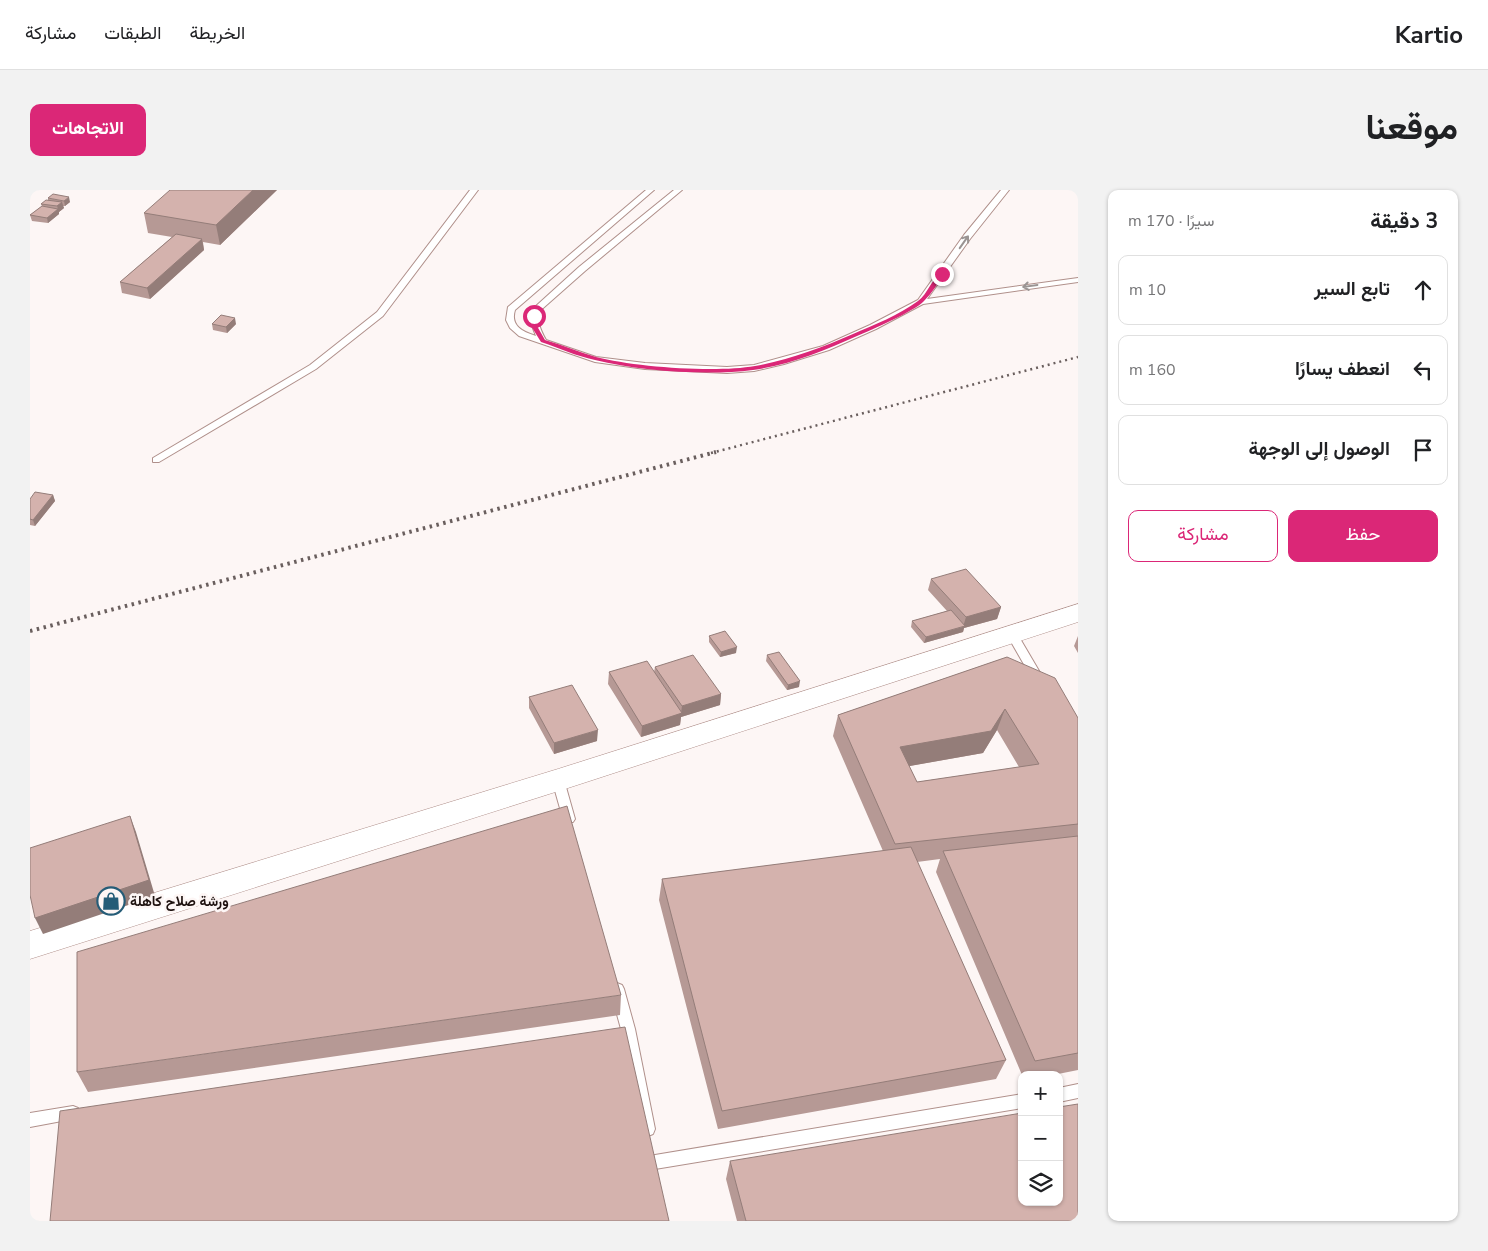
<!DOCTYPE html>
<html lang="ar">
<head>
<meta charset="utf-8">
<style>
  :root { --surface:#fff; --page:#f2f2f2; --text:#202124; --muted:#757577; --line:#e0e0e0; --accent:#db2777 }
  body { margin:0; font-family:"Nunito Sans",Vazirmatn,sans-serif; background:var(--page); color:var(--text); direction:rtl }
  .controls { position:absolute; right:15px; bottom:15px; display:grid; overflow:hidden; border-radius:10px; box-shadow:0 1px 4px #0004 }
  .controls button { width:45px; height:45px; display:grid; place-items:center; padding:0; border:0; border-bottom:1px solid var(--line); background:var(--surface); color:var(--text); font:25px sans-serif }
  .stop { position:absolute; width:15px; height:15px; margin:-11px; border:4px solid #db2777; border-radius:50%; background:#fff }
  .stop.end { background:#db2777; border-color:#fff; box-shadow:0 1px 5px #0008 }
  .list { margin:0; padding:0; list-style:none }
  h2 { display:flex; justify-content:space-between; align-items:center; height:65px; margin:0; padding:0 20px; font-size:21px }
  h2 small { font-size:16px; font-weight:400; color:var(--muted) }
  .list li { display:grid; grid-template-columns:32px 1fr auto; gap:15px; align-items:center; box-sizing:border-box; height:70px; margin:0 10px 10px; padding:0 10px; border:1px solid var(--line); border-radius:10px }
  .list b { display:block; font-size:19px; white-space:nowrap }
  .list em { font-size:16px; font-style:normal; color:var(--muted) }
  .actions { display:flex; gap:10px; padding:15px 20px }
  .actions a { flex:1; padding:11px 0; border:1px solid var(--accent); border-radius:10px; text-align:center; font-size:18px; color:var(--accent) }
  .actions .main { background:var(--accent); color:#fff }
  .icon { flex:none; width:28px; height:28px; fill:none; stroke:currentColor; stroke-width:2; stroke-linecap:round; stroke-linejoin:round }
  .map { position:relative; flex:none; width:1048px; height:1031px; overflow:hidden; direction:ltr; border-radius:10px }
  header { display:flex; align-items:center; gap:30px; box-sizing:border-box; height:70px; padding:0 25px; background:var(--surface); border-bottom:1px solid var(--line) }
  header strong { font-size:24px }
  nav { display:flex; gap:28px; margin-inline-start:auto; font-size:18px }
  .intro { display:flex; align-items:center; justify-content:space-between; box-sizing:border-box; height:120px; padding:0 30px }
  h1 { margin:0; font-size:35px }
  .button { padding:12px 22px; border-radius:10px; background:var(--accent); color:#fff; font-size:18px; font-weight:700 }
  main { display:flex; gap:30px; padding:0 30px }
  aside { flex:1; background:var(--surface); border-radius:10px; box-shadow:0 1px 4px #0004 }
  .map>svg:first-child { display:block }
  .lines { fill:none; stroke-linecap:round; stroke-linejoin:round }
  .service-casing { stroke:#b0908b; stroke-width:2 }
  .tertiary-casing { stroke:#b0908b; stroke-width:1 }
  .service { fill:#fff; fill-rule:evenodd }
  .tertiary { fill:#fff; fill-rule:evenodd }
  .rail-far1 { stroke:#6a5f5e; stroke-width:2.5; stroke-dasharray:2 4; stroke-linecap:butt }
  .rail { stroke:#6a5f5e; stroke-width:4; stroke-dasharray:2.5 4.5; stroke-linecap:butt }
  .wall { fill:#b69995; fill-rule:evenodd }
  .shaded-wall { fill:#947d79 }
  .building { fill:#d4b2ad; stroke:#947d79; fill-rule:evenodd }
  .oneway { stroke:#9a9493 }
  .route { fill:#db2777 }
  .labels { text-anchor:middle; stroke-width:5; stroke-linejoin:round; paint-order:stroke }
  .poi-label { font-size:14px; font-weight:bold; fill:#1e1210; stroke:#fdf6f5; text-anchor:start }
</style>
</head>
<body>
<header>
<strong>Kartio</strong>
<nav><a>الخريطة</a><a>الطبقات</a><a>مشاركة</a></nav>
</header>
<div class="intro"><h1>موقعنا</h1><a class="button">الاتجاهات</a></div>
<main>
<aside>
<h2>3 دقيقة<small>سيرًا · 170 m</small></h2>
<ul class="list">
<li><svg class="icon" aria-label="ahead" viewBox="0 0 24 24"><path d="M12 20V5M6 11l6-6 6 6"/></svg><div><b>تابع السير</b></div><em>10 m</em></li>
<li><svg class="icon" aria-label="left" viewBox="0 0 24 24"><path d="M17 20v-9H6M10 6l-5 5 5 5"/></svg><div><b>انعطف يسارًا</b></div><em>160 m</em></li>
<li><svg class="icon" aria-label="arrive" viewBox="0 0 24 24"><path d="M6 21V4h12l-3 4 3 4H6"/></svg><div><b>الوصول إلى الوجهة</b></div></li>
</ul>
<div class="actions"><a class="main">حفظ</a><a>مشاركة</a></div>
</aside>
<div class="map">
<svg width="1048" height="1031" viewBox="0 0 1048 1031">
  <rect width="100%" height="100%" fill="#fdf6f5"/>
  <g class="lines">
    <g class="service-casing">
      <path id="service" d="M440 0H448L353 126 286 179 129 272H123V268L280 175 347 122Z
        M616 0H624L485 120C480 136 493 142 506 146L500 131 506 116 549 77 644 0H652L555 81 512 119C506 131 510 139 516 150L566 167 615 173 697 177 724 175 793 156 840 135 888 110 934 45 971 0H979L940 49 897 109 1048 88V92L893 114 846 139 799 160 754 174 724 181 697 183 615 179 565 172 489 146 480 138 476 130 478 117Z
        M981 439 985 440 1012 486 1014 489 1012 492H1004L976 443Z
        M528 585 532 587 534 590 545 629 543 632H535L533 629 522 590 524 587Z
        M587 793 592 795 594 799 605 839 625 939 623 944 618 946 613 944 611 939 591 839 580 799 582 795Z
        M1048 894V908L1029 912V898Z
        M992 904V918L625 979 620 977 618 972 620 967 625 965Z
        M43 916 48 918 50 923 48 928 0 937V923Z"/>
    </g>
    <g class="tertiary-casing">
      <path id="tertiary" d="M1048 414V432L538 598 0 769V741L528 579Z"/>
    </g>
    <use href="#service" class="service"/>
    <use href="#tertiary" class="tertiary"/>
    <path class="rail-far1" d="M681 263 1048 167"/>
    <path class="rail" d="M0 441 686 262"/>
  </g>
  <path class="wall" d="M247 0 190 55 173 52 174 60 120 109 92 103 90 92 142 47 118 43 114 23Z
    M18 8 40 12 35 16H33L34 18 29 22V24L18 33 2 31 0 25 12 16 11 14 18 10Z
    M182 134H206L197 143 183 140Z
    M23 305 25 311 5 336 0 335V309Z
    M901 389 971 417 967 429 934 438 933 442 894 453 881 437 882 431 917 421 898 400Z
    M679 446 706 463 690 467 679 452Z
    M1048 446V463L1044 456Z
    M737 465 769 497 757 500 736 471Z
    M977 467 1048 528V880L1023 885H992L906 682 910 669 887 672 976 870 966 889 688 939 629 710 632 689 853 661 803 546 808 525ZM967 540 989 577 887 592 879 576 953 563Z
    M625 477 691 504 690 515 651 527 650 535 611 547 578 494 579 482H624Z
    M499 507 567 551 524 564 499 518Z
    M591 805 590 825 58 902 47 882Z
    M700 971 1048 1031H707L696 989Z"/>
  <path class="shaded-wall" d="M223 0H247L190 55 186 35Z
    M39 7 40 12 35 16 34 11Z
    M32 12 34 18 29 22V24L18 33 17 28 28 19 27 16Z
    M172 49 174 60 120 109 117 98Z
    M205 128 206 134 197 143 196 137Z
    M23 305 25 311 5 336 3 330Z
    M971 417 967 429 934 438 933 442 894 453 896 447 933 437 936 427Z
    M707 457 706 463 690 467 691 462Z
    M770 491 769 497 757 500 758 495Z
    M691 504 690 515 651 527 650 535 611 547 612 536 651 523 652 516Z
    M975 519 967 540 953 563 863 579 870 557Z
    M568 540 567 551 524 564V553Z
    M100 626 106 642 125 706 13 744 5 728Z"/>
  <path class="building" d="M140 0H223L186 35 114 23Z
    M23 4 39 7 34 11 18 8Z
    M16 10 32 12 27 16 11 14Z
    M12 16 28 19 17 28 0 25Z
    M146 44 172 49 117 98 90 92Z
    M191 125 205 128 196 137 182 134Z
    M5 302 23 305 3 330 0 329V309Z
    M936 379 971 417 936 427 901 389Z
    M921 420 935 436 896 447 882 431Z
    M695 441 707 457 691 462 679 446Z
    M749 462 770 491 758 495 737 465Z
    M663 465 691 504 652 516 625 477Z
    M977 467 1025 488 1048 528V634L865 654 808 525ZM975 519 1009 574 887 592 870 557 961 541Z
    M617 471 652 523 612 536 579 482Z
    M542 495 568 540 524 553 499 507Z
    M537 616 591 805 47 882V762Z
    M100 626 119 690 5 728 0 705V658Z
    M1048 646V863L1005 871 913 661Z
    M881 657 976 870 692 921 632 689Z
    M595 837 639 1031H20L30 921Z
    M1048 914V1031H716L700 971 992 923V1012H1029V917Z"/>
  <defs><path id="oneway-shaft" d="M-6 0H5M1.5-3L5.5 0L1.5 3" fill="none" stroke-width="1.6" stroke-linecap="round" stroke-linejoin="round" transform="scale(1.25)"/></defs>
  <g class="oneway">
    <use href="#oneway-shaft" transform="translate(934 52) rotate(-55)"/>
    <use href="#oneway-shaft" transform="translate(1000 96) rotate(172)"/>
  </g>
  <path class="route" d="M912 82 914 84C908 93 902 103 894 111 885 121 841 140 827 146 794 161 759 175 723 180 677 186 610 181 565 170 546 166 529 158 511 152L501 136V126L506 125 507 136 515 150C532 155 549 162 566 167 605 177 685 183 725 176 759 170 791 158 823 144 844 135 869 125 888 111 898 104 901 89 912 82Z"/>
  <defs>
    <g id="shop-ring" transform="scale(1.4375)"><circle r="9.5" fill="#fdf6f5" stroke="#255c77" stroke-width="1.5"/><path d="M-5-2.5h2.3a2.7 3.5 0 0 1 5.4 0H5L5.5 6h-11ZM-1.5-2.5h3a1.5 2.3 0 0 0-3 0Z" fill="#255c77"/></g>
  </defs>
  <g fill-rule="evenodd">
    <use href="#shop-ring" x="81" y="711"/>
  </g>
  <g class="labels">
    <g class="poi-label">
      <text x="100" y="716">ورشة صلاح كاهلة</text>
    </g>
  </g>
</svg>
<div class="controls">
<button>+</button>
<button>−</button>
<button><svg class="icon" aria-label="layers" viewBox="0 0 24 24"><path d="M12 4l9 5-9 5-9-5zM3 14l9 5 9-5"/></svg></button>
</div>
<div class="stop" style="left:504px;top:126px"></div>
<div class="stop end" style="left:912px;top:84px"></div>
</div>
</main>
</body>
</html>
